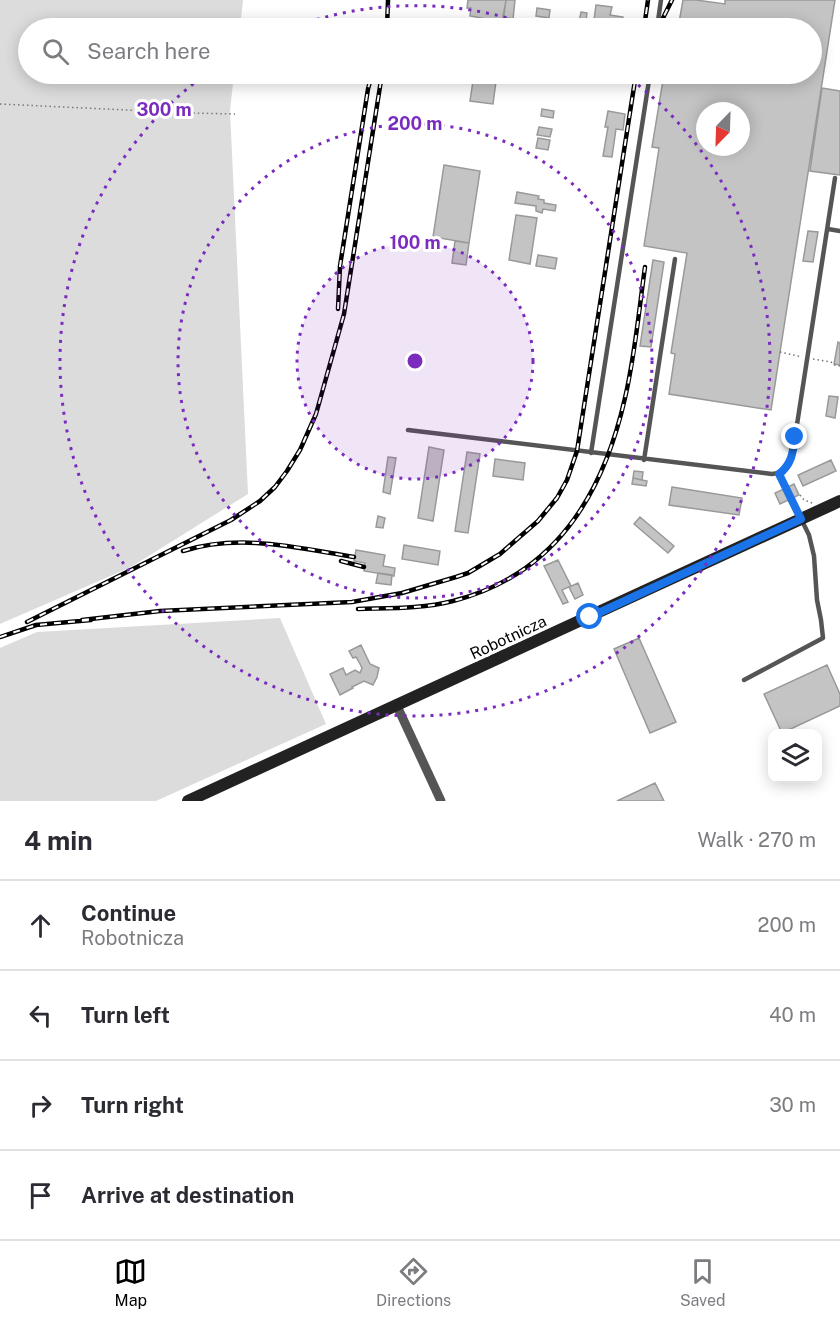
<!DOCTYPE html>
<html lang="en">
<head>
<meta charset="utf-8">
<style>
  :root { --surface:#fff; --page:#f2f2f3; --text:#2b2b33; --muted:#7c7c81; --line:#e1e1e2; --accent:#000 }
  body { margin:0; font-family:"Public Sans",sans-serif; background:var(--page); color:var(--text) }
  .controls { position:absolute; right:18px; bottom:18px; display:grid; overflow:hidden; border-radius:12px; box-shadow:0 3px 15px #0003 }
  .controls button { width:54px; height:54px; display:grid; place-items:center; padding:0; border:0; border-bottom:2px solid var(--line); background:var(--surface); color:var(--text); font:30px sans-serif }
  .compass { position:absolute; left:696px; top:102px; width:54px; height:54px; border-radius:50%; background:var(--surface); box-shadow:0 3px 15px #0003; rotate:203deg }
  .stop { position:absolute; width:18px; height:18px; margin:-14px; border:4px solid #1a73e8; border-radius:50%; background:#fff }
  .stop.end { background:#1a73e8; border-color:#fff; box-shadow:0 2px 6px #0008 }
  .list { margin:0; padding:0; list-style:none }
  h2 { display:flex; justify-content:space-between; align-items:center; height:78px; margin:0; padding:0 24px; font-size:26px }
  h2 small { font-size:20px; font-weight:400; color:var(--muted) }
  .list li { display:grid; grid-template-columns:39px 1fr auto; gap:18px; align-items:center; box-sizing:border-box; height:90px; padding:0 24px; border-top:2px solid var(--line) }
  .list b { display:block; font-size:22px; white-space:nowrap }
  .list p { margin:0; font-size:20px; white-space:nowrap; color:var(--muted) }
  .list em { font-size:20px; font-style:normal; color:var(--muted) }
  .icon { flex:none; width:33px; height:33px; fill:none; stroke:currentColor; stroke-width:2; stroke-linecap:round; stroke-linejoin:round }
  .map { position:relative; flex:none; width:840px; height:801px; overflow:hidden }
  .search { position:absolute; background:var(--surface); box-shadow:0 3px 15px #0003; left:18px; right:18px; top:18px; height:66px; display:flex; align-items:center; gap:15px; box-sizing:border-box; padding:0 21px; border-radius:33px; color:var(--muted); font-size:22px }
  .sheet { height:438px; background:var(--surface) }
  nav { display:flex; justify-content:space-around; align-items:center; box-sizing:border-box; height:84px; border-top:2px solid var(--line); background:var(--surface); font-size:16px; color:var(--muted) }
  nav a { display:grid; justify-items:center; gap:3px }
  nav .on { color:var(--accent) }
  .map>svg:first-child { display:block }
  .green { fill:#dcdcdc }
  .building { fill:#c4c4c4; stroke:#999; stroke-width:1.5; fill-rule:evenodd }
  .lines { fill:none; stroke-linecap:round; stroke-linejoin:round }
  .path { stroke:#777; stroke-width:1.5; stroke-dasharray:1.5 3; stroke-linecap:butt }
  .lane { stroke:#555; stroke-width:4.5 }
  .street { stroke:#555; stroke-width:9 }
  .secondary { stroke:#222; stroke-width:12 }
  .rail-casing { stroke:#000; stroke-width:4.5 }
  .rail { stroke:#fff; stroke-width:2; stroke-dasharray:7; stroke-linecap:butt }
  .route { stroke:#1a73e8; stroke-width:8 }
  .ring { fill:none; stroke:#7b2cbf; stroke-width:3; stroke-dasharray:3 6 }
  .labels { text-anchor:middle; stroke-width:6; stroke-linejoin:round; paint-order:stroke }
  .street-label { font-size:16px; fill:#000; stroke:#fff }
  .centre { fill:#7b2cbf; stroke:#fff; stroke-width:3 }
  .ring-label { font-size:18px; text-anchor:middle; font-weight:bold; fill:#7b2cbf; stroke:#fff; stroke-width:6; stroke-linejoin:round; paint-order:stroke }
</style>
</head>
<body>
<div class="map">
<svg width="840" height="801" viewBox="0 0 840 801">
  <rect width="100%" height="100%" fill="#fff"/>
  <path class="green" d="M0 0H243L240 28H28V74H234L230 111 248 494 131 567 0 624Z
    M280 618 326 724 156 801H0V648L37 632Z"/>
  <path class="building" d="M468 0H506L502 28H481L482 18 470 16 471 8H467Z
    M506 0H515L513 19 503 17Z
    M683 0H696L725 4V0H835L771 410 669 394 675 354 671 353 687 253 644 246 659 148 652 147 664 74H812V28H678ZM705 111H741V147H705Z
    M596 5 612 7 610 15 623 17 621 28H593Z
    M537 8 550 10 549 18 536 16Z
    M581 12 587 13 585 28H578Z
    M474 74H497L493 104 470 101Z
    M822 88 840 91V175L810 171Z
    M542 109 554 111 553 118 541 116Z
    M608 111 625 114 623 130 616 129 612 157 603 156 608 127H605Z
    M539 127 552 129 550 137 537 135Z
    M538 138 550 140 548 150 536 148Z
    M444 165 480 171 469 243 433 237Z
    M517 192 539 196 538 199 544 200V203L556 205 555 211 543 209 542 213 536 211V206L515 203Z
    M516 215 537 218 530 264 509 260Z
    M808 231 818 232 813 262 803 261Z
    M455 241 469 243 466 265 452 263Z
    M538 255 557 258 555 269 536 266Z
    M653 260 664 262 651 347 640 346Z
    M838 342 840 343V365L834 364Z
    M829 396 838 397 835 418 826 416Z
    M429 447 444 450 433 521 418 518Z
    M467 452 480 454 468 533 455 531Z
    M388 457 396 458 390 494 383 492Z
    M495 459 525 463 523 480 493 476Z
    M831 460 836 471 803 486 798 475Z
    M634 471 643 472 642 480 633 478Z
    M633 478 647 481 646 486 632 484Z
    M794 484 799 495 780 504 775 493Z
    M672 487 742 498 739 515 669 505Z
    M378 516 385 518 383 528 376 527Z
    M640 517 674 546 668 553 634 524Z
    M404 545 440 551 438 565 402 559Z
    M356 550 385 555 383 566 395 568 394 576 364 571 365 563 354 561Z
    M558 560 571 586 562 590 568 602 563 604 544 566Z
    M378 573 392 575 391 585 376 583Z
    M578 583 583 595 575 599 569 587Z
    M639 638 676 722 650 733 614 649Z
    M361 645 370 664 379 668 377 677 373 685 364 681 352 687 353 688 340 695 330 674 343 668 346 675 355 670 360 673 362 668 360 664 356 657 353 658 349 651Z
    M827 665 840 694V706L782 733 764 694Z
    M655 783 664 801H617Z"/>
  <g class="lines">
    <path class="path" d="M0 104 190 113 235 114
      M780 352 802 357
      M813 359 831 362 834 365 840 366
      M800 495 804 500 812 503"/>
    <path class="lane" d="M657 28 661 0
      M828 229 840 231
      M408 430 772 474C783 473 788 467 792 457L835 178
      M591 453 650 74
      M644 460 675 259
      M744 680 823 638 821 620 817 600 814 556 809 535 779 474"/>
    <path class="street" d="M397 706 441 801"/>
    <path class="secondary" d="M188 801 840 501"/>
    <g class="rail-casing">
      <path id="rail" d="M387 28 388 0
        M644 28 648 0
        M658 28 672 0
        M338 309 340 266 368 89 372 74
        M183 551C240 533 298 548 354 557
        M341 561 364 567
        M358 609C389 608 422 609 453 601 555 575 603 495 625 398 635 355 639 310 645 267
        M82 620 160 611 352 602 402 593 456 577 468 573 500 554 538 521 557 498 567 480 577 451 636 74
        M27 622 231 520 260 501 275 487 287 471 300 450 316 414 344 314 382 74
        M0 637 36 625 91 620"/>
    </g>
    <use href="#rail" class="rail"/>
  </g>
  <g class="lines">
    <path class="route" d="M590 617 801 519 779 474C792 464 793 452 795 437"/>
  </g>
  <circle cx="415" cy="361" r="118" fill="#7b2cbf" fill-opacity=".12"/>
  <g class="ring">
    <circle cx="415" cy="361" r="118"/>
    <circle cx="415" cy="361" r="237"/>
    <path d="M291 28A355 355 0 0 1 539 28M624 74A355 355 0 1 1 206 74"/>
  </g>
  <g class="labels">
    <g class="street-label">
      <text transform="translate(508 637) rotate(-25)" y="6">Robotnicza</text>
    </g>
  </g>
  <circle cx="415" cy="361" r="9" class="centre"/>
  <g class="ring-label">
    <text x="164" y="116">300 m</text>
    <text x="415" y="130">200 m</text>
    <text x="415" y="249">100 m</text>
  </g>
</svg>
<div class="controls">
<button><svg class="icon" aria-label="layers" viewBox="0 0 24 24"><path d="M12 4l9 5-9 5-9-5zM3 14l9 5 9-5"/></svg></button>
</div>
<svg class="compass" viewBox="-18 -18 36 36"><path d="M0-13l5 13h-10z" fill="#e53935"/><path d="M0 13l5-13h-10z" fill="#7c7c81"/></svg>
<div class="stop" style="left:590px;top:617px"></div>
<div class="stop end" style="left:795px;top:437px"></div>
<div class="search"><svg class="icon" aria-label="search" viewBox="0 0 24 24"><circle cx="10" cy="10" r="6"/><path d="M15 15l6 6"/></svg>Search here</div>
</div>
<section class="sheet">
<h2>4 min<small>Walk · 270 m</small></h2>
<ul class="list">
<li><svg class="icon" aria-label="ahead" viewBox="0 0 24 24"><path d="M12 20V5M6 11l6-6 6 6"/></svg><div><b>Continue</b><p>Robotnicza</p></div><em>200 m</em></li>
<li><svg class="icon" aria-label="left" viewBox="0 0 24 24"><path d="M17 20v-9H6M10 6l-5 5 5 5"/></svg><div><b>Turn left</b></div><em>40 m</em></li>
<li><svg class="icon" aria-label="right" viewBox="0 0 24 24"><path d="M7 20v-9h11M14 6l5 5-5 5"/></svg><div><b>Turn right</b></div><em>30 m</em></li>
<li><svg class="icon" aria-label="arrive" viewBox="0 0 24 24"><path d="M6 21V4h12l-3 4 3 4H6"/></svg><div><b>Arrive at destination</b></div></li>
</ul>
</section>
<nav>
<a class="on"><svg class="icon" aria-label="map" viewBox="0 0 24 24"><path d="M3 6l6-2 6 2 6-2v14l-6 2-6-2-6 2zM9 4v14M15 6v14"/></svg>Map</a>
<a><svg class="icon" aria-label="directions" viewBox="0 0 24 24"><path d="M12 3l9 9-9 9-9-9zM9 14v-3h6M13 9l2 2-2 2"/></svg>Directions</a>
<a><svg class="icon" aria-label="saved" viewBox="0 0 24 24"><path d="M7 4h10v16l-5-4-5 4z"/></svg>Saved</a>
</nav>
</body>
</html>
